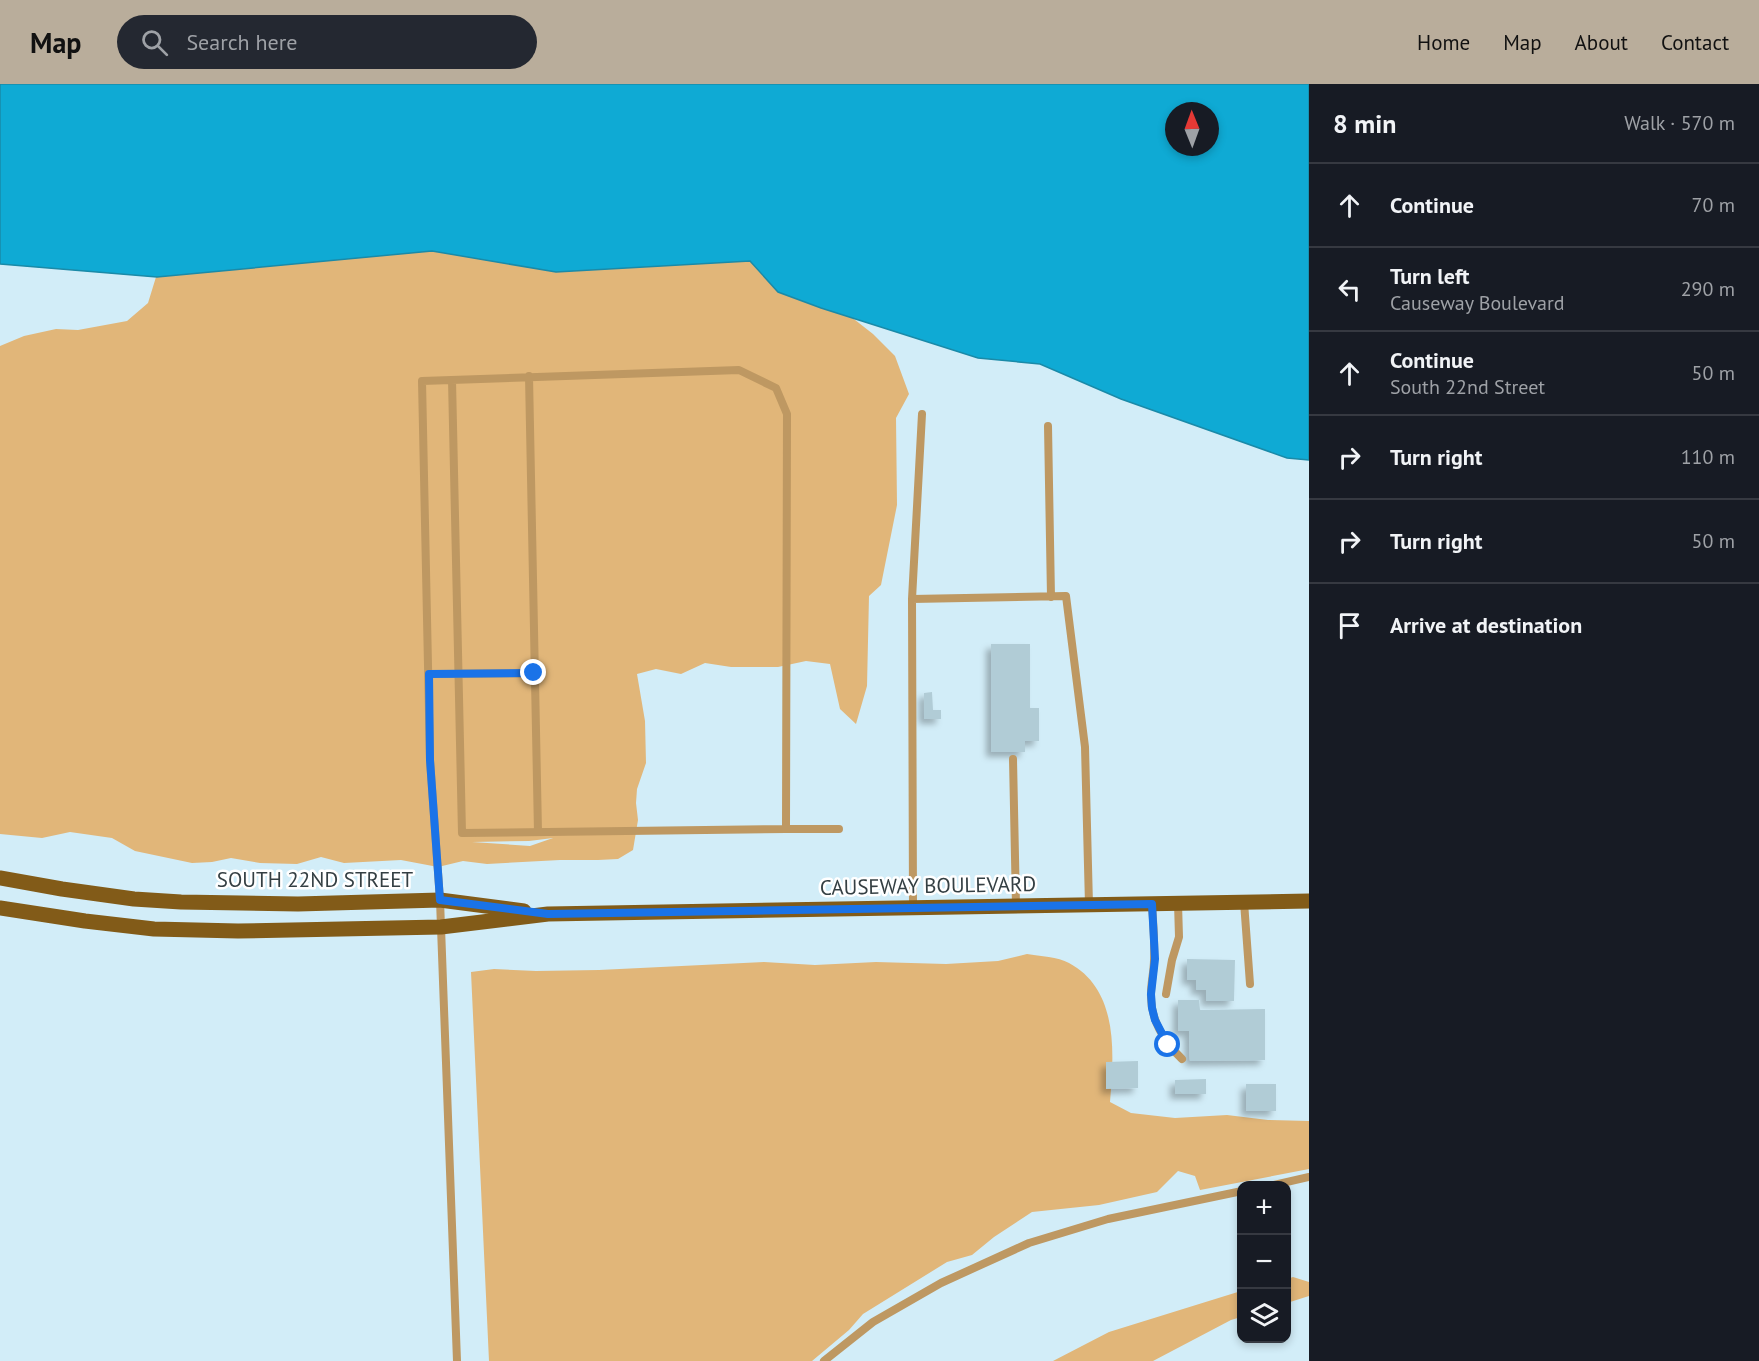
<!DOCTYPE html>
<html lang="en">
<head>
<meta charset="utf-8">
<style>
  :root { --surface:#171b24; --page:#242831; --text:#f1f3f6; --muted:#9ea1a6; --line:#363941; --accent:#b9ad9b }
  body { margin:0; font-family:"PT Sans",sans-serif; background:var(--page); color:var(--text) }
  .controls { position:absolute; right:18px; bottom:18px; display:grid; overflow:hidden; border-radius:12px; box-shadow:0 3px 9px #0003 }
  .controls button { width:54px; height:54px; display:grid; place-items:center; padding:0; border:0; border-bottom:2px solid var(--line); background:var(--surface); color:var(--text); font:30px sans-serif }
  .compass { position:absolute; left:1165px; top:18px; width:54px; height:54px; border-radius:50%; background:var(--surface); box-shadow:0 3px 9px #0003; rotate:359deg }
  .stop { position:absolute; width:18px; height:18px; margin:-14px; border:4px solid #1a73e8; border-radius:50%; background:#fff }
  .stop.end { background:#1a73e8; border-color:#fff; box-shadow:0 2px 6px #0008 }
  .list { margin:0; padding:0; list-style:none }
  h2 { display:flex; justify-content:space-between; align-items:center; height:78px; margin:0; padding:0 24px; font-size:26px }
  h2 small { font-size:20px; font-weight:400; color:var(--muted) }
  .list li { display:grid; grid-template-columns:39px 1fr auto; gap:18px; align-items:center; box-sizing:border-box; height:84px; padding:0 24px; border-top:2px solid var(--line) }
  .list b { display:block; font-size:22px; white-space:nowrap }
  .list p { margin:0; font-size:20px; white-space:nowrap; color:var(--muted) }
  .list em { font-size:20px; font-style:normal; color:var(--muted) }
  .icon { flex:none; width:33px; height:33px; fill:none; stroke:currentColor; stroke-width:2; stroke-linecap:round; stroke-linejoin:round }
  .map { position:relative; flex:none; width:1309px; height:1277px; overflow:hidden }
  header { display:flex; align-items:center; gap:36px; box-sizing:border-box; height:84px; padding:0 30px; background:var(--accent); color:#111 }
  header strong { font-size:28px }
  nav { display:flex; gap:33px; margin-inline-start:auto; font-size:21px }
  .search { width:420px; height:54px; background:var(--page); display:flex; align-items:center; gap:15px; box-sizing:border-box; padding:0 21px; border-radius:33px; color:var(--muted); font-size:22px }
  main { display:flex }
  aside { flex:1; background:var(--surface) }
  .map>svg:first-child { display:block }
  .green { fill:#e1b679; fill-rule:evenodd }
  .water { fill:#0faad4; stroke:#1a8aa8; stroke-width:1.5; fill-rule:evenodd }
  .building { fill:#b1ccd6; filter:url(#shadow) }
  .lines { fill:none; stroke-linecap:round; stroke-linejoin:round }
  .service { stroke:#be9862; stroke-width:8 }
  .primary { stroke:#825b18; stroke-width:15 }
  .route { stroke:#1a73e8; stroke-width:8 }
  .labels { text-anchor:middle; stroke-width:5; stroke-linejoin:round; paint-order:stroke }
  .street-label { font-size:21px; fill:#343f43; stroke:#fff }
</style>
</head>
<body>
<header>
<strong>Map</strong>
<div class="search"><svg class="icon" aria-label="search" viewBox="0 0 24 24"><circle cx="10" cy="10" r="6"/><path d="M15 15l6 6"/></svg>Search here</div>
<nav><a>Home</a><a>Map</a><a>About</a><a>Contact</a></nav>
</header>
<main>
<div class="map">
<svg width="1309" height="1277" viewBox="0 0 1309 1277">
  <defs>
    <filter id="shadow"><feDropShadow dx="-5" dy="5" stdDeviation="3" flood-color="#0004"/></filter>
  </defs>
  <rect width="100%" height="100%" fill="#d2edf8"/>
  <path class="green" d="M752 0 778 208 821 224 850 232 873 250 895 272 909 310 896 334 897 421 881 501 869 512 867 602 856 640 840 625 830 580 806 577 778 583H731L705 579 681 590 656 585 637 590 645 637 646 679 637 705 636 719 638 736 633 766 618 775 598 776H560L487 780 463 777 438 783 401 776 344 779 321 773 297 780 260 779 231 774 212 778 192 779 135 767 112 754 70 748 42 754 0 750V262L24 252 56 245 78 246 127 237 148 219 156 193 0 180V65ZM553 754 530 762 472 758 529 757Z
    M1027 870C1040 872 1058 873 1069 879 1119 906 1114 969 1110 1018L1131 1029 1175 1034 1227 1031 1268 1036 1309 1037V1085L1200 1106 1195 1092 1178 1087 1157 1108 1099 1121 1032 1128 994 1153 972 1171 947 1178 863 1230 849 1246 812 1277H489L471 888 494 885 536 887 599 886 764 878 815 881 876 878 946 880 998 877Z
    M1293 1193 1309 1198V1212L1287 1219V1195Z
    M1241 1207V1233L1231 1236 1153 1277H1053L1109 1248Z"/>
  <path class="water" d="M0 0H1309V376L1287 374 1121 315 1040 280 978 274 821 224 778 208 750 177 556 188 432 167 157 193 0 180ZM1174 27H1210V63H1174Z"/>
  <path class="building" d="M991 560H1030V624H1039V657H1025V668H991Z
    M932 608 933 626H941V635H924V609Z
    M1187 875 1235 876 1234 917H1206V906H1196V896H1187Z
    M1178 916H1199L1200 926 1265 925V976L1190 977 1189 947H1178Z
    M1138 977V1004L1106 1005V978Z
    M1206 995V1010H1175V996Z
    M1246 1000H1276V1027H1246Z"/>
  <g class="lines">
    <path class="service" d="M529 292 538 748
      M452 296 462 749 786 745
      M1048 342 1051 513
      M912 515 922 330
      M429 590 534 589
      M1013 675 1016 822
      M1244 818 1250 900
      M1152 820C1153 838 1155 858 1154 876 1154 887 1151 898 1151 909 1150 935 1164 958 1182 975
      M913 824 912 515 1066 512 1085 663 1089 821
      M1166 910 1172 876 1179 853 1178 819
      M1269 1102 1309 1093
      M457 1277 440 816 430 676 422 297 739 286 776 304 787 330 786 745H839
      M824 1277 873 1238 941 1199 1029 1159 1108 1135 1242 1107"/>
    <path class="primary" d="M0 794 62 805 134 815 181 818 298 820 440 816 524 827
      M0 824 85 837 154 845 238 847 441 843 548 830 1309 817"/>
  </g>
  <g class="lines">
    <path class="route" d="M534 589 429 590 430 676 440 816 548 830 1152 820 1155 875 1151 910 1152 924 1155 936 1168 961"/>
  </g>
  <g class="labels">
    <g class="street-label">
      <text x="315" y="803">SOUTH 22ND STREET</text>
      <text transform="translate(928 802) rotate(-1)" y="7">CAUSEWAY BOULEVARD</text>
    </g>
  </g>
</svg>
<div class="controls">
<button>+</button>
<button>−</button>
<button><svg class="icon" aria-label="layers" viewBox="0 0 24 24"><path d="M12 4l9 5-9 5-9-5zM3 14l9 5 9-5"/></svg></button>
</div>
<svg class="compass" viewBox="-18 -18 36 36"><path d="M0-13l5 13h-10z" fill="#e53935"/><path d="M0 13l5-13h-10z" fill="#9ea1a6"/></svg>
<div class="stop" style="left:1168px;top:961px"></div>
<div class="stop end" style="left:534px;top:589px"></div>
</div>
<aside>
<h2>8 min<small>Walk · 570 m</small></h2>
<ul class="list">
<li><svg class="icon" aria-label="ahead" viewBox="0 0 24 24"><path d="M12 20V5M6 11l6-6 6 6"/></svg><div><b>Continue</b></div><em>70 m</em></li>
<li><svg class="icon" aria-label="left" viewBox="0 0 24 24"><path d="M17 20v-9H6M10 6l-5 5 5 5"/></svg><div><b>Turn left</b><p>Causeway Boulevard</p></div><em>290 m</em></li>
<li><svg class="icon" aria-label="ahead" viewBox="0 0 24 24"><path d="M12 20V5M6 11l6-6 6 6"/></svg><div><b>Continue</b><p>South 22nd Street</p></div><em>50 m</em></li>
<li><svg class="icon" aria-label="right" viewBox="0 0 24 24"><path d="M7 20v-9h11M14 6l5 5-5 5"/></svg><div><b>Turn right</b></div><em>110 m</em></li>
<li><svg class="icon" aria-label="right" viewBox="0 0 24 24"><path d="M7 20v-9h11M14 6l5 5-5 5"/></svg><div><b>Turn right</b></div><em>50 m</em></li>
<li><svg class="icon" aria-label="arrive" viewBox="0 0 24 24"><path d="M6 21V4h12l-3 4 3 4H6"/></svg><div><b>Arrive at destination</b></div></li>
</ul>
</aside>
</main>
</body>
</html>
